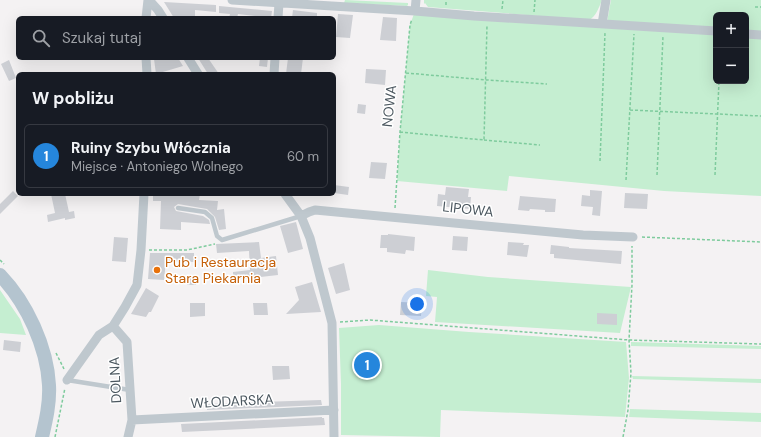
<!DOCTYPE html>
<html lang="pl">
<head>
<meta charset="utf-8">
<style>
  :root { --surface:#171b24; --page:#242831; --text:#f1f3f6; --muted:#9ea1a6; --line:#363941; --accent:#2586dc }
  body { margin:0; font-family:"DM Sans",sans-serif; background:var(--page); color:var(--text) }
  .controls { position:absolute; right:12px; top:12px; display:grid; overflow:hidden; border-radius:6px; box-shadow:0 4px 16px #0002 }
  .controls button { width:36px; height:36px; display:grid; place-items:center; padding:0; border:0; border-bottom:1px solid var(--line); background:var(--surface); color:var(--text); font:20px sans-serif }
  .you { position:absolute; left:417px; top:304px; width:14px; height:14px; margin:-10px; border:3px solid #fff; border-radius:50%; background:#1a73e8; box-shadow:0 0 0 6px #1a73e833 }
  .badge { display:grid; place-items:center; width:26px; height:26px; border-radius:50%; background:var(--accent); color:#fff; font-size:13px; font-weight:700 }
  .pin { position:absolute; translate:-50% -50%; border:2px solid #fff; box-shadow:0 1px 4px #0006 }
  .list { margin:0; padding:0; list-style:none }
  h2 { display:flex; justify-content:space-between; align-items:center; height:52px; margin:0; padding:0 16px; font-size:17px }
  h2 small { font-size:13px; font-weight:400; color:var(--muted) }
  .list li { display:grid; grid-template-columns:26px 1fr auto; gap:12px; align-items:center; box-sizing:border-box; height:64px; margin:0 8px 8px; padding:0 8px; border:1px solid var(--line); border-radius:6px }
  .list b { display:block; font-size:15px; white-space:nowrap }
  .list p { margin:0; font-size:13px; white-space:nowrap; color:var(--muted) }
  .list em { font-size:13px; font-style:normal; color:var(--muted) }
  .icon { flex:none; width:22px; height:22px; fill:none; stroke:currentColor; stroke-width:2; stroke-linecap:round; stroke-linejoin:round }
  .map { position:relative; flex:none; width:761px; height:437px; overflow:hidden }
  .search { position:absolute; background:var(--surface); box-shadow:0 4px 16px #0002; left:16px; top:16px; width:320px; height:44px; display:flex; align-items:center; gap:10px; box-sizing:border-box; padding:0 14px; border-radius:6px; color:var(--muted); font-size:15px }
  .panel { position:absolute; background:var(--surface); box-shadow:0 4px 16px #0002; left:16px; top:72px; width:320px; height:124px; border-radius:6px }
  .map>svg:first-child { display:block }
  .green { fill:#c5eed1 }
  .building { fill:#cdcfd4 }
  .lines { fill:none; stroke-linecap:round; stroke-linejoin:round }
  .path { stroke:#7ecb9d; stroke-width:1.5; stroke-dasharray:3 2; stroke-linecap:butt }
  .service { stroke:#bfc8ce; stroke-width:4.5 }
  .minor { stroke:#bfc8ce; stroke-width:9 }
  .primary { stroke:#b4c4cf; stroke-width:14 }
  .food-dot { fill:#e8710a; stroke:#fff; stroke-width:1.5 }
  .labels { text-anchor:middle; stroke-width:3; stroke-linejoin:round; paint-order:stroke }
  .street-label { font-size:14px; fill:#4b575f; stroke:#fff }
  .food-label { font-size:14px; fill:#c56008; stroke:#fff; text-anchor:start }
</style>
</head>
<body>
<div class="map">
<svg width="761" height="437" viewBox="0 0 761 437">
  <rect width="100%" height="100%" fill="#f4f2f3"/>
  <path class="green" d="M345 0 408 3V5L407 6 344 3Z
    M424 0H602C599 7 596 17 589 20L428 7 425 3 424 4Z
    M611 0H761V33L746 32V15H716V30L607 22Z
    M415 11 716 31V81H746V34L761 35V196L664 191 509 176 507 191 397 181 400 132 410 25Z
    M428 270 488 277 631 287 620 333 435 322 437 297 426 296Z
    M0 290 20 319 26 335 0 333Z
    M379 325 469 332 626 342 629 378 625 417 441 410 440 437 341 435V384L339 328Z
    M631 342 761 346V349L631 346Z
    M632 376 761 379V383L633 379Z
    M630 409 761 413V422L629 417Z"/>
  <path class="building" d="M164 2 216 5V12L195 10V17L174 18Z
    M219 6 272 11 271 18H255V16L238 14 237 18H229L230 14 219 13Z
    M293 10 317 13V18H292Z
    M338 14 353 15 350 38 336 37Z
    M383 17 397 18 396 41 380 40Z
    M158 58H178L183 66 156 74 154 59Z
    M198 58H208L219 74H208Z
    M260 58H268L267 67 259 66Z
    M288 58H303L301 74H286Z
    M9 60 16 78 9 81 1 64Z
    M366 69 386 70 385 85 365 83Z
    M358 104 366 105 365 114 357 113Z
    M371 162 387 163 385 179 369 178Z
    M334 185 349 187 348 195 334 193Z
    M446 187 469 189 468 197H471L470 209 437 206 438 194 445 195Z
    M590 190 602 191 600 216 592 215 593 207 581 206 582 195 590 196Z
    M13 191 18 196 0 214V204Z
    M625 193 648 194 647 209 624 208Z
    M51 194H65L69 212 74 211 75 218 65 220V218L48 222 47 215 55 213Z
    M153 194H200L199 200 218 201 217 210 224 209 226 229 219 230 215 217 207 209 178 204 174 207 176 211 203 216 209 220 210 224 181 222V230L160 229 161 201H153Z
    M520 196 556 199 555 212H545V210L530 209 529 211 518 210Z
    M296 222 303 249 288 253 280 226Z
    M388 234 415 237 414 251 406 250 405 254 387 252V248H380L381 235H388Z
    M453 236 468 237 467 251 452 250Z
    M114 237 128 238 126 262 112 261Z
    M259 242 261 258 276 256 278 275 233 280V272L250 270 249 251 217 253 216 244Z
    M508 242 524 243 523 245H529L527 257 507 255Z
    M551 245 569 247V248L622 251 621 264 554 258V254H550Z
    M150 253H194V262L166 261 164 280 148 279Z
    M344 263 350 290 336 294 328 268Z
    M187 277 196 278V285H187Z
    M312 282 321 312 286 314 299 300 295 287Z
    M146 288 159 296 151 312H149L146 317 131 314Z
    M401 302 422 303 421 316 400 315Z
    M190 303H205V316L190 317Z
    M253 303H267L268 315H254Z
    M597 313 617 314V325L597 324Z
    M4 340 21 342 20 352 3 350Z
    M272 366H289L290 379 273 380Z
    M321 400 322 405 207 410V404Z
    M322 417V418H324L325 425 182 432 181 424Z"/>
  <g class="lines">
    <path class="path" d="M446 5V0
      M755 7H761
      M502 9 503 0
      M534 12 535 0
      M406 73 487 80 547 84
      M630 110 761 116
      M400 132 484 140 487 25
      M484 140 540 145
      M600 161 605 33
      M657 175 663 36
      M715 175 719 81
      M626 180 634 34
      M395 208 400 132 410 25 412 19
      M642 237 761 242
      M149 250H187L215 244
      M0 260 4 264
      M340 322 370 320 629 340 761 344
      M56 353 64 369
      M55 437 65 388
      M623 437 628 410 631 373 629 340 632 285V246"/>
    <path class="service" d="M178 208 205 212 212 218 217 236 222 240 301 216
      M67 380 130 390"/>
    <path class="minor" d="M149 0 158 10 163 18
      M232 0 415 11 474 16 716 31
      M415 11 416 0
      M146 18 148 0
      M278 18 279 3
      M602 24 606 0
      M746 34 761 35
      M146 58 147 74
      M188 58 198 74
      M274 74 275 58
      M285 194 301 216 310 238 332 323 334 437
      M301 216 309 212 315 210 583 235 633 237
      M113 326 127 342 132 420 128 437
      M67 380 99 335 113 326 125 307 137 285 141 250 144 194
      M132 420 334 410"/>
    <path class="primary" d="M0 275C27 303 47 347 49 385 50 403 46 420 42 437"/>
  </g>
  <circle class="food-dot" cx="157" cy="270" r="4"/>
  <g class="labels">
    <g class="street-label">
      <text transform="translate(389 106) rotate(-84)" y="5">NOWA</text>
      <text transform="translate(468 209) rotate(6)" y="5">LIPOWA</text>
      <text transform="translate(115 380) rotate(-93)" y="5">DOLNA</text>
      <text transform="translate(232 401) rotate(-3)" y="5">WŁODARSKA</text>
    </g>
    <g class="food-label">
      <text x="165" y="267">Pub i Restauracja<tspan x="165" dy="16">Stara Piekarnia</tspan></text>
    </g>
  </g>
</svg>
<div class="controls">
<button>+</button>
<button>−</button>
</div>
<div class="you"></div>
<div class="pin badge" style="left:367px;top:365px">1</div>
<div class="search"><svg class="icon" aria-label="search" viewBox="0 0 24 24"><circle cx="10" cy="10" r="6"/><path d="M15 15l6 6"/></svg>Szukaj tutaj</div>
<section class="panel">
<h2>W pobliżu<small></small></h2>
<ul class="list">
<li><span class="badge">1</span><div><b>Ruiny Szybu Włócznia</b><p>Miejsce · Antoniego Wolnego</p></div><em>60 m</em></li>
</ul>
</section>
</div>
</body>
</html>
